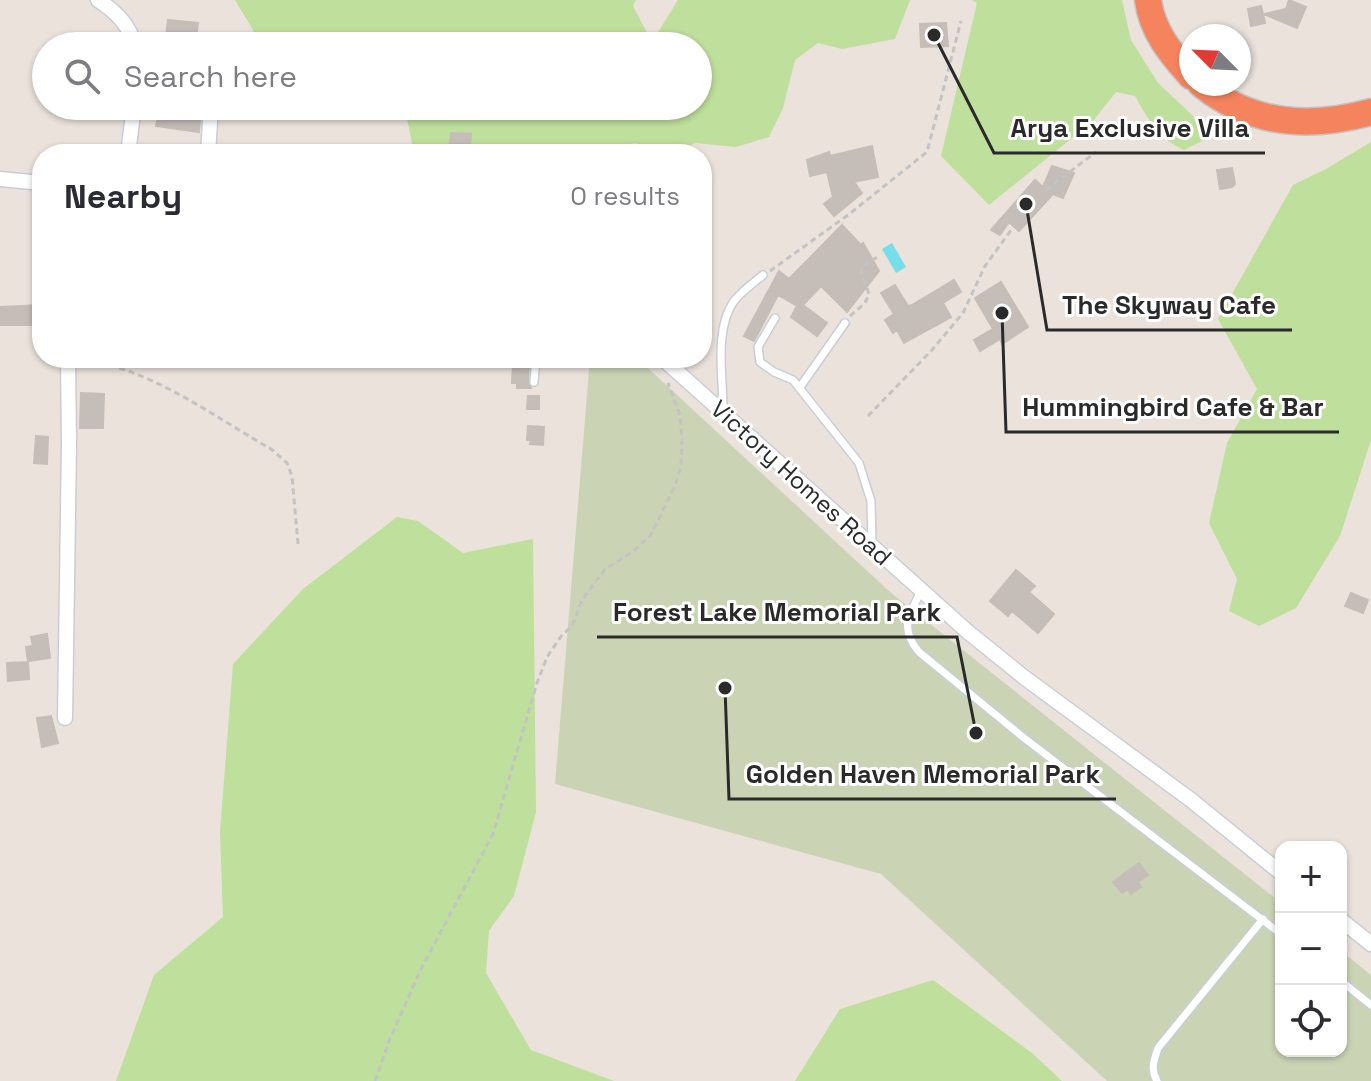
<!DOCTYPE html>
<html lang="en">
<head>
<meta charset="utf-8">
<style>
  :root { --surface:#fff; --page:#f2f2f3; --text:#2b2b33; --muted:#7c7c81; --line:#e1e1e2 }
  body { margin:0; font-family:"Space Grotesk",sans-serif; background:var(--page); color:var(--text) }
  .controls { position:absolute; right:24px; bottom:24px; display:grid; overflow:hidden; border-radius:16px; box-shadow:0 2px 6px #0004 }
  .controls button { width:72px; height:72px; display:grid; place-items:center; padding:0; border:0; border-bottom:2px solid var(--line); background:var(--surface); color:var(--text); font:40px sans-serif }
  .compass { position:absolute; left:1179px; top:24px; width:72px; height:72px; border-radius:50%; background:var(--surface); box-shadow:0 2px 6px #0004; rotate:294deg }
  .list { margin:0; padding:0; list-style:none }
  h2 { display:flex; justify-content:space-between; align-items:center; height:104px; margin:0; padding:0 32px; font-size:34px }
  h2 small { font-size:26px; font-weight:400; color:var(--muted) }
  .icon { flex:none; width:44px; height:44px; fill:none; stroke:currentColor; stroke-width:2; stroke-linecap:round; stroke-linejoin:round }
  .map { position:relative; flex:none; width:1371px; height:1081px; overflow:hidden }
  .search { position:absolute; background:var(--surface); box-shadow:0 2px 6px #0004; left:32px; top:32px; width:680px; height:88px; display:flex; align-items:center; gap:20px; box-sizing:border-box; padding:0 28px; border-radius:44px; color:var(--muted); font-size:30px }
  .panel { position:absolute; background:var(--surface); box-shadow:0 2px 6px #0004; left:32px; top:144px; width:680px; height:224px; border-radius:32px }
  .map>svg:first-child { display:block }
  .green { fill:#bfdf9c }
  .cemetery { fill:#cad4b5 }
  .water { fill:#75dee8 }
  .building { fill:#c4bdb8; stroke:#c6beb6; stroke-width:2 }
  .lines { fill:none; stroke-linecap:round; stroke-linejoin:round }
  .lane-casing { stroke:#c8ced7; stroke-width:10 }
  .street-casing { stroke:#c8ced7; stroke-width:17 }
  .highway-casing { stroke:#c3c3c3; stroke-width:29 }
  .path { stroke:#c3c3c3; stroke-width:3; stroke-dasharray:6 4; stroke-linecap:butt }
  .lane { stroke:#fff; stroke-width:7 }
  .street { stroke:#fff; stroke-width:14 }
  .highway { stroke:#f5835d; stroke-width:26 }
  .labels { text-anchor:middle; stroke-width:6; stroke-linejoin:round; paint-order:stroke }
  .street-label { font-size:24px; fill:#2a2a2a; stroke:#fff }
  .leader { fill:none; stroke:#2a2a2a; stroke-width:3 }
  .callout-dot { fill:#2a2a2a; stroke:#fff; stroke-width:3 }
  .callout-label { font-size:26px; text-anchor:middle; font-weight:bold; fill:#2a2a2a; stroke:#fff; stroke-width:6; stroke-linejoin:round; paint-order:stroke }
</style>
</head>
<body>
<div class="map">
<svg width="1371" height="1081" viewBox="0 0 1371 1081">
  <rect width="100%" height="100%" fill="#ebe2dc"/>
  <path class="green" d="M235 0H636L633 6 646 31 655 37 678 0H910L895 39 842 49 818 43 795 60 783 108 769 137 736 147 695 143 670 154H652L636 143 573 154H414L407 118 379 106H698V46H265L259 40Z
    M972 0H1122L1131 40 1158 83 1193 116 1204 140 1184 150C1160 140 1147 118 1135 96L1116 92 1093 121 989 205 941 156 977 3Z
    M1371 142V440L1340 536 1296 608 1259 626 1229 611 1237 579 1209 523 1227 443 1257 389 1218 319 1293 185 1326 169Z
    M397 517 418 521 463 553 533 539 536 812 514 896 489 931 486 973 531 1050 614 1081H116L154 975 223 917 220 832 233 664 303 589Z
    M933 980 1032 1053 1062 1081H795L840 1009Z"/>
  <path class="cemetery" d="M590 358H637L890 592 1281 903V1051H1341V951L1371 975V1081H1107L881 874 555 784Z"/>
  <path class="water" d="M892 243 906 267 896 273 882 249Z"/>
  <path class="building" d="M1289 0 1306 7 1297 28 1264 14 1286 9Z
    M1261 6 1265 23 1251 26 1248 9Z
    M168 20 198 23 195 46 165 44Z
    M946 23 948 46 921 47 920 24Z
    M160 106H201L199 132 156 126Z
    M451 133 471 134 470 145 450 143Z
    M872 146 878 177 854 182 862 193 834 216 824 204 833 197 827 172 810 176 807 160 829 152 830 156Z
    M1052 166 1074 173 1063 198 1053 194 1019 231 1009 222 1000 235 991 230 1035 180 1043 187Z
    M1232 168 1235 184 1232 187 1220 189 1217 170Z
    M842 225 861 245 863 243 879 271 847 312 821 286 803 305 827 323 817 336 791 317 797 306 778 295 754 341 744 336 779 271 789 279Z
    M954 280 961 292 943 303 951 317 904 343 897 330 893 333 885 320 894 314 881 293 895 285 908 306 912 305Z
    M1001 282 1028 327 1002 344 1000 339 980 351 974 340 993 329 975 298Z
    M42 305V325H0V307Z
    M513 363H529L528 382 531 388H517V383H512Z
    M81 393 104 394 103 428H80Z
    M528 396H539V409H527Z
    M528 426 544 427 543 445 530 444 531 440H527Z
    M36 436 48 437 47 464 34 463Z
    M1016 570 1035 586 1029 592 1054 614 1038 633 1012 611 1008 616 990 601Z
    M1351 593 1368 600 1363 613 1345 606Z
    M47 634 50 658 28 661 26 647 33 646 31 637Z
    M28 662 29 679 8 681 7 663Z
    M51 716 58 743 42 747 37 718Z
    M1139 863 1148 875 1138 882 1141 887 1131 894 1128 889 1122 893 1113 882Z"/>
  <g class="lines">
    <g class="lane-casing">
      <path id="lane" d="M775 318 758 347 760 362 774 372 793 380 859 463 871 501 872 545
        M534 382 536 358
        M800 387 845 323
        M723 409C723 377 714 329 734 301 742 291 753 283 763 275
        M921 591C909 616 899 628 919 652L1024 738 1281 934
        M1341 981 1371 1005
        M1157 1081C1150 1069 1154 1060 1158 1048L1263 919"/>
    </g>
    <g class="street-casing">
      <path id="street" d="M98 0C116 12 129 24 135 46
        M128 154 134 106
        M208 154 211 106
        M0 179 42 183
        M662 358 968 632 1025 678 1191 800 1281 873
        M65 718 69 444 68 358
        M1341 920 1371 944"/>
    </g>
    <g class="highway-casing">
      <path id="highway" d="M1148 0C1152 31 1171 54 1191 76
        M1201 84C1251 125 1310 129 1371 112"/>
    </g>
    <path class="path" d="M1046 190 1096 152
      M770 271 848 215 927 152 961 21
      M850 316 865 303 869 294 861 271 868 261 879 257
      M80 361C143 363 216 418 271 449L287 463 292 476 298 544
      M868 416 932 350 963 313 985 266 1014 226
      M375 1081 389 1041 422 967 493 834 537 683 547 657 562 635 572 626 582 600 605 569 631 553 650 536 675 486 681 466 682 439 680 415 668 383"/>
    <use href="#lane" class="lane"/>
    <use href="#street" class="street"/>
    <use href="#highway" class="highway"/>
  </g>
  <g class="labels">
    <g class="street-label">
      <text transform="translate(801 483) rotate(42)" y="8">Victory Homes Road</text>
    </g>
  </g>
  <path class="leader" d="M934 35L994 153H1265M1026 204L1047 330H1292M1002 313L1006 432H1339M976 733L957 637H597M725 688L729 799H1116"/>
  <g class="callout-dot">
    <circle cx="934" cy="35" r="8"/>
    <circle cx="1026" cy="204" r="8"/>
    <circle cx="1002" cy="313" r="8"/>
    <circle cx="976" cy="733" r="8"/>
    <circle cx="725" cy="688" r="8"/>
  </g>
  <g class="callout-label">
    <text x="1130" y="137">Arya Exclusive Villa</text>
    <text x="1169" y="314">The Skyway Cafe</text>
    <text x="1173" y="416">Hummingbird Cafe &amp; Bar</text>
    <text x="777" y="621">Forest Lake Memorial Park</text>
    <text x="923" y="783">Golden Haven Memorial Park</text>
  </g>
</svg>
<div class="controls">
<button>+</button>
<button>−</button>
<button><svg class="icon" aria-label="locate" viewBox="0 0 24 24"><circle cx="12" cy="12" r="6"/><path d="M12 2v4M12 18v4M2 12h4M18 12h4"/></svg></button>
</div>
<svg class="compass" viewBox="-18 -18 36 36"><path d="M0-13l5 13h-10z" fill="#e53935"/><path d="M0 13l5-13h-10z" fill="#7c7c81"/></svg>
<div class="search"><svg class="icon" aria-label="search" viewBox="0 0 24 24"><circle cx="10" cy="10" r="6"/><path d="M15 15l6 6"/></svg>Search here</div>
<section class="panel">
<h2>Nearby<small>0 results</small></h2>
<ul class="list">
</ul>
</section>
</div>
</body>
</html>
